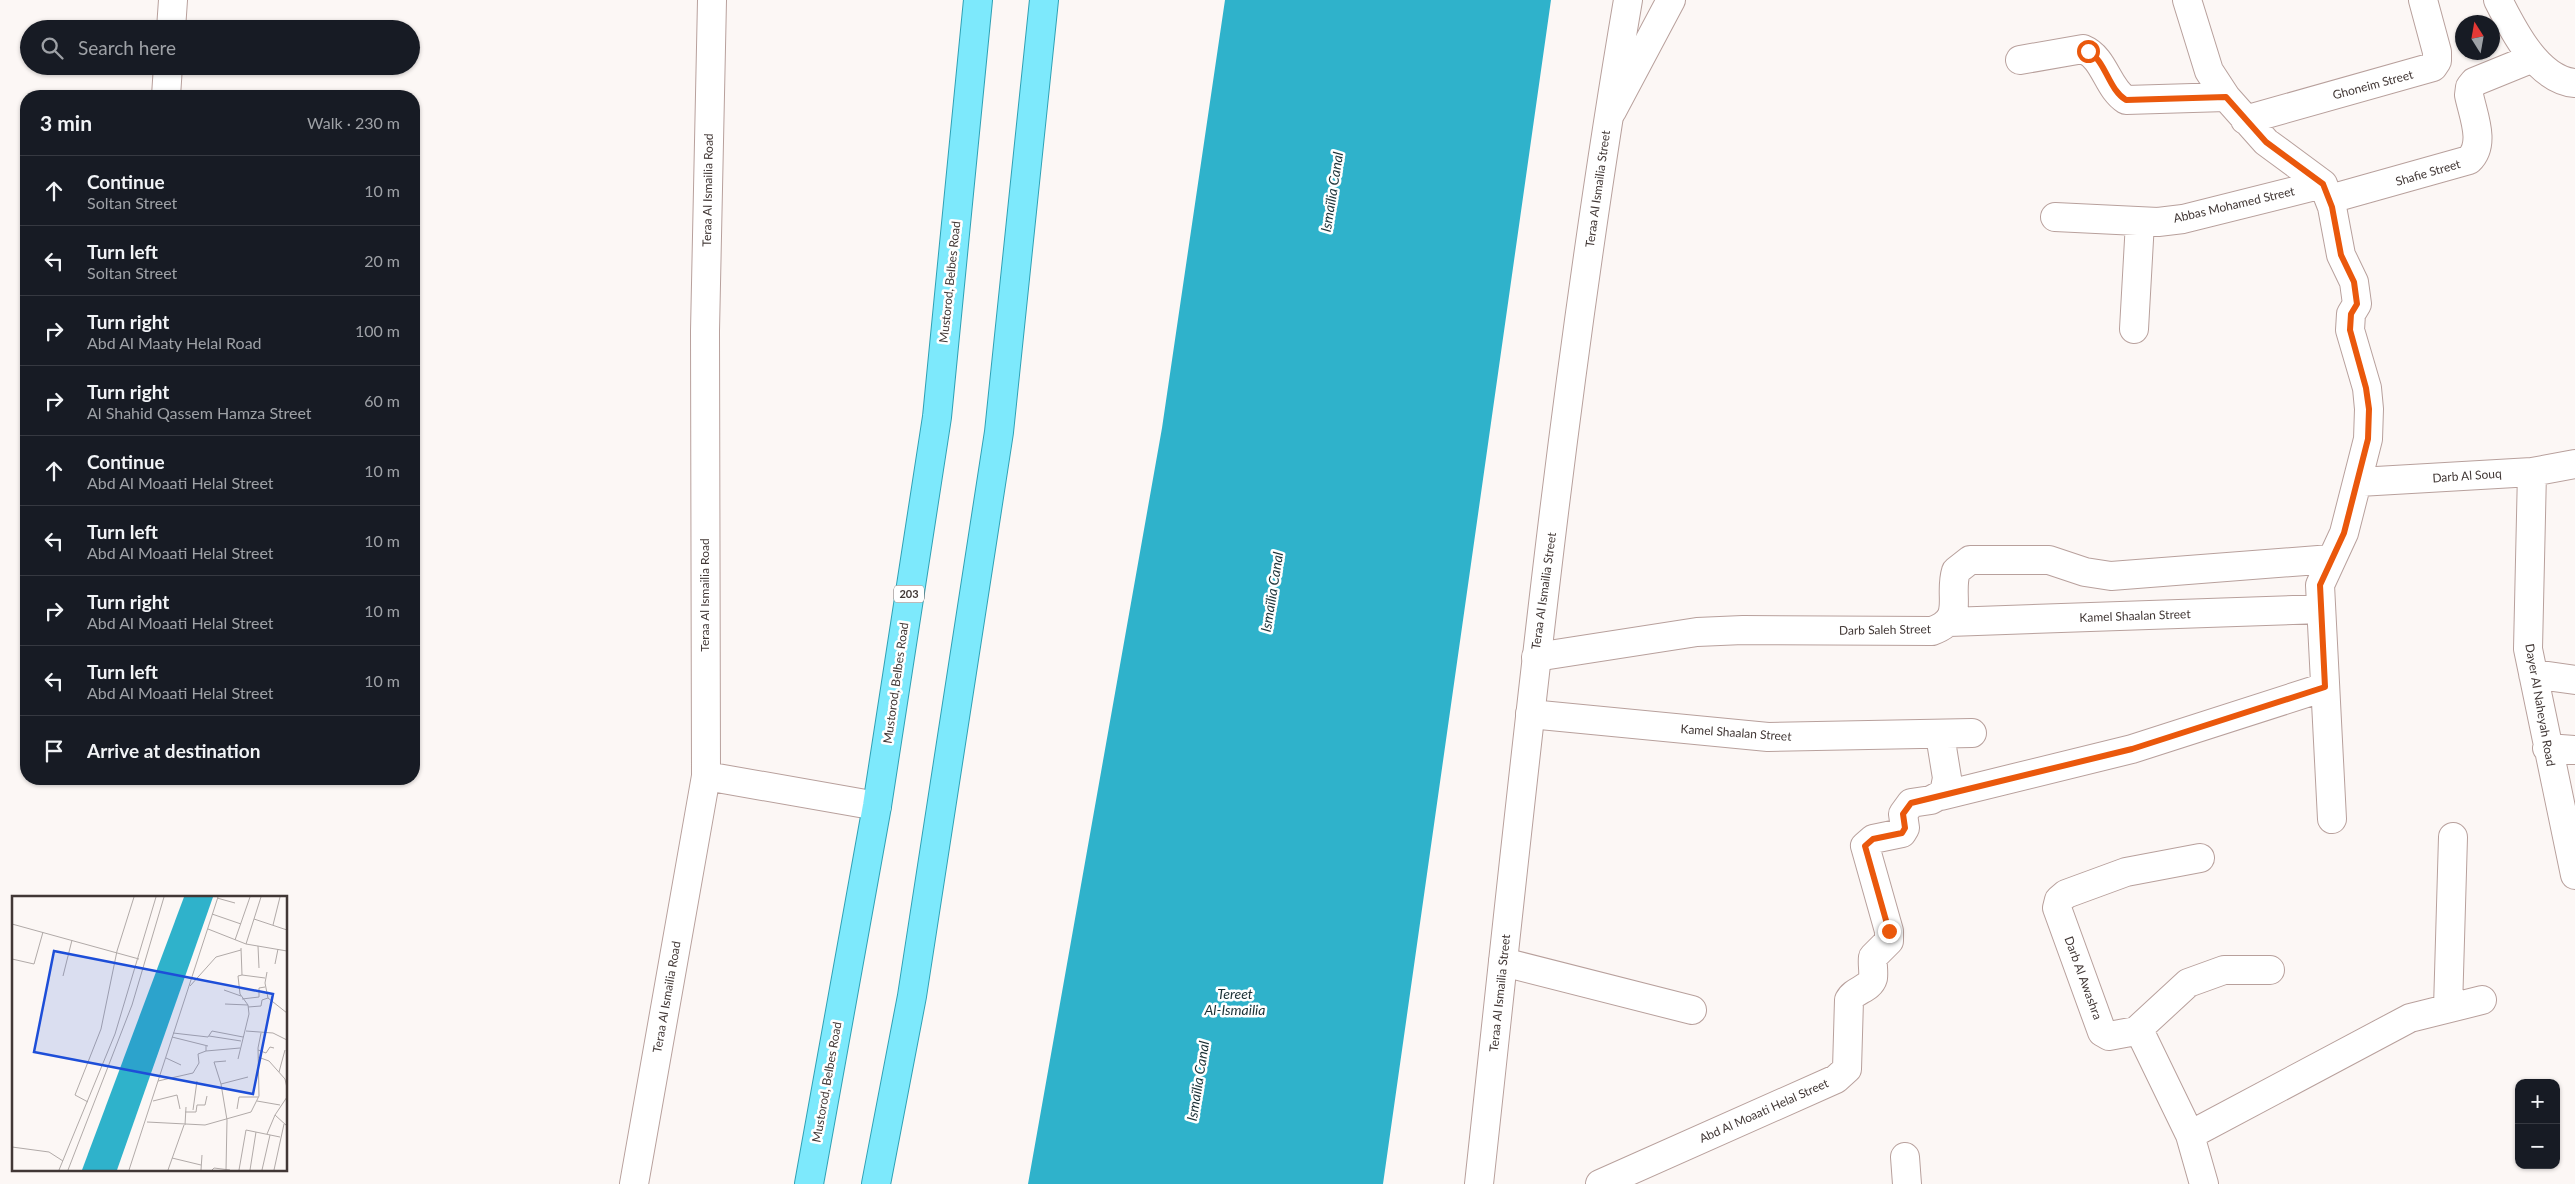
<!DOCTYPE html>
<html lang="en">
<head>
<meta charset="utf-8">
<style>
  :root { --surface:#171b24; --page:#242831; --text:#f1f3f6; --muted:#9ea1a6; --line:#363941 }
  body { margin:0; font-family:Lato,sans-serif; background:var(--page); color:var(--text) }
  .controls { position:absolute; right:15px; bottom:15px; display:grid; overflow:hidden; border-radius:10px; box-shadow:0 1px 4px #0004 }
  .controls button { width:45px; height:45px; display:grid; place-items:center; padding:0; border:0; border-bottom:1px solid var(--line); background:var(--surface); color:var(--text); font:25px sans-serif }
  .compass { position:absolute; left:2455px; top:15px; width:45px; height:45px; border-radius:50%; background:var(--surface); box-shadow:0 1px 4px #0004; rotate:349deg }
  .stop { position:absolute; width:15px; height:15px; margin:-11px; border:4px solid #ea580c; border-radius:50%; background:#fff }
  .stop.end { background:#ea580c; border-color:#fff; box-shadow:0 1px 5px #0008 }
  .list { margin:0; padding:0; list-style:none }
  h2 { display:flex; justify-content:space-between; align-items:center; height:65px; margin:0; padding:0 20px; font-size:21px }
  h2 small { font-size:16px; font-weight:400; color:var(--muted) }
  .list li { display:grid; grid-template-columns:32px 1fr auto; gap:15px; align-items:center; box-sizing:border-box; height:70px; padding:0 20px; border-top:1px solid var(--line) }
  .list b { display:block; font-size:19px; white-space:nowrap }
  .list p { margin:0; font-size:16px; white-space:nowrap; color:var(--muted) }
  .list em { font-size:16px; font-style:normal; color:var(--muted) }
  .icon { flex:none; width:28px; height:28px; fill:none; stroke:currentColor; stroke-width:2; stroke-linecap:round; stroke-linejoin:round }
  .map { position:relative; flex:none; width:2575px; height:1184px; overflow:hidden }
  .search { position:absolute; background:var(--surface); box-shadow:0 1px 4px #0004; left:20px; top:20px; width:400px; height:55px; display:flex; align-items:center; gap:12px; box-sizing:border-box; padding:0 18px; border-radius:28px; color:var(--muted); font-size:19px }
  .panel { position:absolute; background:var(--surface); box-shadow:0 1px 4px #0004; left:20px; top:90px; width:400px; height:695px; border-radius:20px }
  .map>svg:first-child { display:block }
  .water { fill:#2fb2cb }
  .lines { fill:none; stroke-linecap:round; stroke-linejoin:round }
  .minor-casing { stroke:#b8a09c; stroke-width:30 }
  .secondary-casing { stroke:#b8a09c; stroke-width:30 }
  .primary-casing { stroke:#2fa1b5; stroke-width:30 }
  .minor { stroke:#fff; stroke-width:28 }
  .secondary { stroke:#fff; stroke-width:28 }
  .primary { stroke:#7de9fc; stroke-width:28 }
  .route { stroke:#ea580c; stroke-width:6 }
  .labels { text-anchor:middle; stroke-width:5; stroke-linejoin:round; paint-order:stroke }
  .shield { fill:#fff; stroke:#7a7372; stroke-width:1 }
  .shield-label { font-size:11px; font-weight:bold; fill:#413735 }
  .street-label { font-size:12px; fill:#413735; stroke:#fff }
  .water-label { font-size:14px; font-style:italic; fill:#1c3136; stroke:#fff }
  .inset-road { fill:none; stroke:#b1aaa8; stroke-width:1 }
  .view { fill:#1d4ed8; fill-opacity:0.15; stroke:#1d4ed8; stroke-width:2.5 }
  .inset-edge { fill:none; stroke:#413735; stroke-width:2.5 }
</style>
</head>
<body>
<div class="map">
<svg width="2575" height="1184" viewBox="0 0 2575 1184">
  <rect width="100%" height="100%" fill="#fcf7f5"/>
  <path class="water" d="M1225 0H1551L1383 1184H1028L1162 428Z"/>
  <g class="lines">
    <g class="minor-casing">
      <path id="minor" d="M2187 0 2209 71 2226 97 2266 142 2323 184 2332 207 2341 255 2354 282 2357 304 2351 314 2350 330 2367 388 2369 409 2368 439 2344 533 2320 585 2332 819
        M2498 0C2513 30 2538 80 2575 83
        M171 29 173 0
        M2020 60 2083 49C2105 58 2107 88 2126 100L2226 97
        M166 96 168 66
        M1612 111 1671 0
        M2245 120 2433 67 2437 61V52L2423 0
        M2330 199 2469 160C2486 144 2473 115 2469 95L2470 87 2474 82 2533 58
        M2055 217 2158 222 2183 219 2323 184
        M2134 329 2140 222
        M2532 472 2528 649 2575 875
        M2359 482 2532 472 2575 464
        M1949 622 2321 609
        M1536 657 1697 632 1743 630 1932 631C1966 619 1948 597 1956 571L1970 560H2049L2085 572 2111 576 2331 559
        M2533 674 2575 680
        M1530 714 1768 737 1972 733
        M2547 748 2575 750
        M706 776 877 806
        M1941 796 2132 749 2325 687
        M2200 858 2126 872 2066 894 2059 900 2057 908 2102 1032 2109 1036 2136 1031 2142 1036 2190 1135 2204 1184
        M1503 962 1692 1010
        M2448 1008 2453 837
        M2136 1031 2188 983 2224 970H2270
        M2190 1135 2410 1018 2482 1000
        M1905 1157 1907 1184
        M634 1184 706 776 705 331 712 0
        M1600 1184 1836 1079 1847 1069 1849 1000C1854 990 1870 989 1873 978 1874 971 1872 964 1873 957L1889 941V931L1865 846 1873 839 1902 833 1905 828 1903 814 1911 803 1931 800 1944 793 1947 778 1940 735"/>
    </g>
    <g class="secondary-casing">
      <path id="secondary" d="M1479 1184C1522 789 1561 392 1628 0"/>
    </g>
    <g class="primary-casing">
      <path id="primary" d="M809 1184 877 806 937 417 978 0
        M876 1184 912 996 999 432 1044 0"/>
    </g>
    <use href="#minor" class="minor"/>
    <use href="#secondary" class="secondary"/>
    <use href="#primary" class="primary"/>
  </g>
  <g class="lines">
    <path class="route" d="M1889 931 1865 846 1873 839 1902 833 1905 828 1903 814 1911 803 2132 749 2325 687 2320 585 2344 533 2368 439 2369 409 2366 388 2350 330 2351 314 2357 304 2354 282 2341 255 2332 207 2323 184 2266 142 2226 97 2126 100C2108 89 2106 61 2088 51"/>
  </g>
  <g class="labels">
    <rect class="shield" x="894" y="585.5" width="30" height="17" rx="4"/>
    <g class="shield-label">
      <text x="909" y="598">203</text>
    </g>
    <g class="street-label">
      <text transform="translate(2373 85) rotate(-15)" y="4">Ghoneim Street</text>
      <text transform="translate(2428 173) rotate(-16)" y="4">Shafie Street</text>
      <text transform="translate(1598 189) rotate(-82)" y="4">Teraa Al Ismailia Street</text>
      <text transform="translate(708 190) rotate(-89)" y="4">Teraa Al Ismailia Road</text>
      <text transform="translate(2234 205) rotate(-13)" y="4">Abbas Mohamed Street</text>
      <text transform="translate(950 282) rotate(-84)" y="4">Mustorod, Belbes Road</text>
      <text transform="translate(2467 476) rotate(-4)" y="4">Darb Al Souq</text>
      <text transform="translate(1544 591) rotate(-82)" y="4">Teraa Al Ismailia Street</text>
      <text transform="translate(705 595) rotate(-90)" y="4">Teraa Al Ismailia Road</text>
      <text transform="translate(2135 616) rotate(-2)" y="4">Kamel Shaalan Street</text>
      <text transform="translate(1885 630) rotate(-1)" y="4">Darb Saleh Street</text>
      <text transform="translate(896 683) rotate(-82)" y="4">Mustorod, Belbes Road</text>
      <text transform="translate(2540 705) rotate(80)" y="4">Dayer Al Naheyah Road</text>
      <text transform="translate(1736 733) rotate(4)" y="4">Kamel Shaalan Street</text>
      <text transform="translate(2083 978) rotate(70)" y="4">Darb Al Awashra</text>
      <text transform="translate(1500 993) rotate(-84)" y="4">Teraa Al Ismailia Street</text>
      <text transform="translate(667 997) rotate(-80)" y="4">Teraa Al Ismailia Road</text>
      <text transform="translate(827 1082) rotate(-80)" y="4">Mustorod, Belbes Road</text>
      <text transform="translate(1764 1111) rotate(-24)" y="4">Abd Al Moaati Helal Street</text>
    </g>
    <g class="water-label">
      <text transform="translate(1332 192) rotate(-81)" y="5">Ismaïlia Canal</text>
      <text transform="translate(1272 592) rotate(-81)" y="5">Ismaïlia Canal</text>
      <text x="1235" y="999">Tereet<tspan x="1235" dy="16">Al-Ismailia</tspan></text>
      <text transform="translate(1198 1081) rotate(-81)" y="5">Ismaïlia Canal</text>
    </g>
  </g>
  <g transform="translate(12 896)">
    <rect width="275" height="275" fill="#fcf7f5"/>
    <path d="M172 1H201L105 274H70Z" fill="#2fb2cb"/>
    <path class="inset-road" d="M205 2 223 7M200 18 229 28M242 23 275 34M0 28 127 63M261 29 268 1M196 33 234 48 275 55M223 44 238 1M234 48 249 1M246 50 247 72M229 52 230 79M0 63 22 68 31 36M263 68 266 53M255 76 253 87 256 102 275 117M230 79 253 82M51 80 60 44M178 90 204 61 229 54M212 94 229 100M230 103 247 101V92L253 91M213 108 236 109M236 111 249 110 250 104 256 102M234 135 261 137 275 144M161 137 196 141 200 135 231 141M197 140 229 145M160 141 196 150M246 154 254 157 258 151 262 152M194 155 228 152M246 161 257 165 273 183 275 192M154 162 169 169M226 163 237 118 236 109 228 98 226 80 230 79M267 176 273 154M146 185 181 177 187 167 186 158 194 155V150M209 188 236 181M141 205 165 199 168 213M245 205 268 209M76 206 63 199 89 133 105 55 122 1M225 213 227 201H246M181 214 185 185M173 216H184L185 209H193L195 200M135 226 193 229 239 216 247 200 246 152 249 137M173 229 174 211M275 230 263 219 275 201M255 238 263 219M0 251 37 256 51 265M160 262 189 269M47 274 103 138 144 1M56 274 120 109 152 1M117 274 206 1M156 274 172 229M189 274 190 259M200 274 202 272 218 274M214 274 215 224 209 188 202 166 214 165M227 274 234 234 268 241M238 274 244 236M250 274 258 239M262 274 272 228"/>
    <path class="view" d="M42 55 261 98 241 198 22 156Z"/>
    <rect width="275" height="275" class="inset-edge"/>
  </g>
</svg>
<div class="controls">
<button>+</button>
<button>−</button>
</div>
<svg class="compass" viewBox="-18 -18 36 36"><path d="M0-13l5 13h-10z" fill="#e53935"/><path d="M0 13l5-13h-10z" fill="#9ea1a6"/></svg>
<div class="stop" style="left:2088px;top:51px"></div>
<div class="stop end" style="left:1889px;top:931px"></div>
<div class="search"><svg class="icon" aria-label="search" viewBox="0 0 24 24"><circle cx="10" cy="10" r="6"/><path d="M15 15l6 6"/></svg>Search here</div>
<section class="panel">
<h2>3 min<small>Walk · 230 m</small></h2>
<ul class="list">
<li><svg class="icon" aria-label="ahead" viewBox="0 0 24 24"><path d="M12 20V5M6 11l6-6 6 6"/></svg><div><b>Continue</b><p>Soltan Street</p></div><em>10 m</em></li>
<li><svg class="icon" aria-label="left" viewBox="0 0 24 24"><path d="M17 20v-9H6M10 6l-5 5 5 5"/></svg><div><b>Turn left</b><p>Soltan Street</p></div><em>20 m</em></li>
<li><svg class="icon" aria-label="right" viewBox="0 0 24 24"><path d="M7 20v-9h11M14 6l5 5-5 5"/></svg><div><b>Turn right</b><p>Abd Al Maaty Helal Road</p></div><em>100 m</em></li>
<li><svg class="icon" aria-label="right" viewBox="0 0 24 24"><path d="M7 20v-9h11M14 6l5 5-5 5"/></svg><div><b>Turn right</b><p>Al Shahid Qassem Hamza Street</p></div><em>60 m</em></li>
<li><svg class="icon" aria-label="ahead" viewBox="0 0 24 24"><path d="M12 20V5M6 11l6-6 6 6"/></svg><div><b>Continue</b><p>Abd Al Moaati Helal Street</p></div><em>10 m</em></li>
<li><svg class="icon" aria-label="left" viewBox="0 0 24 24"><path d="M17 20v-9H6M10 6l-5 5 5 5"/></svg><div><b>Turn left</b><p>Abd Al Moaati Helal Street</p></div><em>10 m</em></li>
<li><svg class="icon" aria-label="right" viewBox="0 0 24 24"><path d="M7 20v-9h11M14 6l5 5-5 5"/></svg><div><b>Turn right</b><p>Abd Al Moaati Helal Street</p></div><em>10 m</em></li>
<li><svg class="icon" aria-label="left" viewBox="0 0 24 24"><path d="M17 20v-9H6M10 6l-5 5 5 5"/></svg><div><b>Turn left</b><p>Abd Al Moaati Helal Street</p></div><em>10 m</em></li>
<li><svg class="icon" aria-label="arrive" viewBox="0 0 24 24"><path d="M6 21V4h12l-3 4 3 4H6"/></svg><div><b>Arrive at destination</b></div></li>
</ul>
</section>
</div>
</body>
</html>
